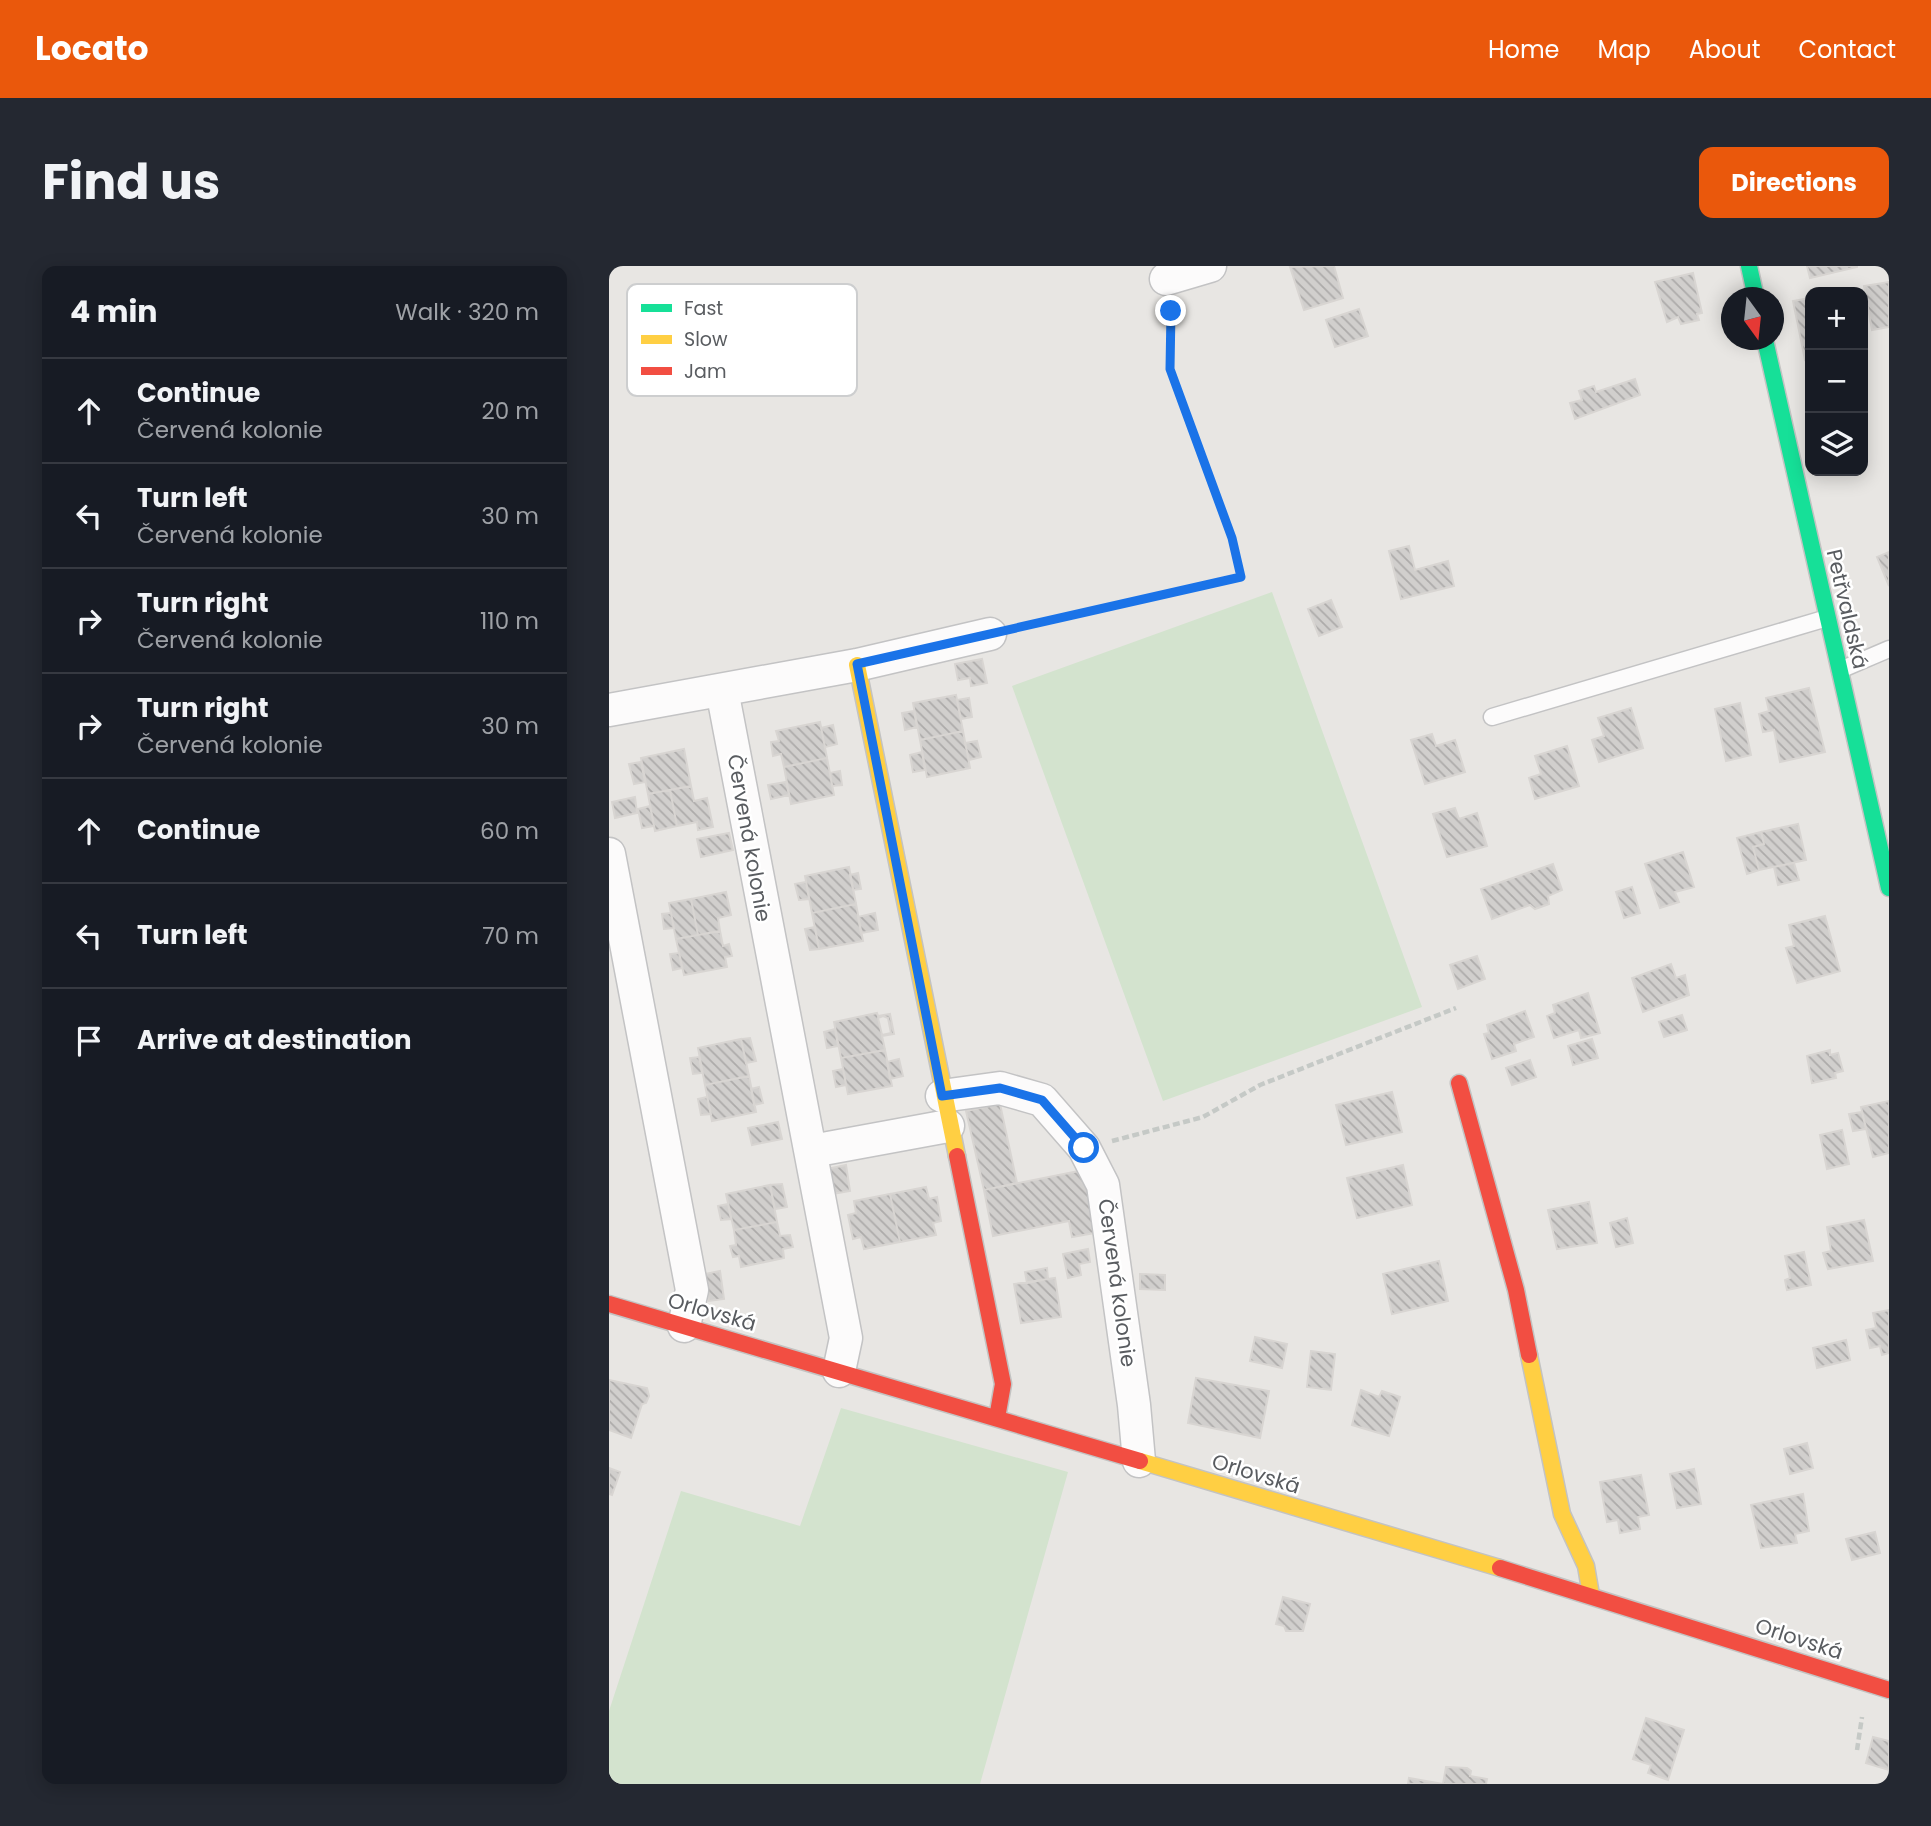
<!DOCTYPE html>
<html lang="en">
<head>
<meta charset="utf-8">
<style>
  :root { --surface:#171b24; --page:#242831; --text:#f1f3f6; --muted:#9ea1a6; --line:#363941; --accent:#ea580c }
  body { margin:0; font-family:Poppins,sans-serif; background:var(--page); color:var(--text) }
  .controls { position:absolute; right:21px; top:21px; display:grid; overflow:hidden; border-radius:14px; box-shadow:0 4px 18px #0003 }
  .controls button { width:63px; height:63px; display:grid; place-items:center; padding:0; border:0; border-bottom:2px solid var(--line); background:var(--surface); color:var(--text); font:35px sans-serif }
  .compass { position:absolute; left:1112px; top:21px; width:63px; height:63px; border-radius:50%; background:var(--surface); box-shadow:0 4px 18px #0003; rotate:165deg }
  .stop { position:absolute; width:21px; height:21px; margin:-16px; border:5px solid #1a73e8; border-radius:50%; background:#fff }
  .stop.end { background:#1a73e8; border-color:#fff; box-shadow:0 2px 7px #0008 }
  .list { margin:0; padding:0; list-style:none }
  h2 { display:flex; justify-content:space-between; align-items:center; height:91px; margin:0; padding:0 28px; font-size:30px }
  h2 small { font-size:23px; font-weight:400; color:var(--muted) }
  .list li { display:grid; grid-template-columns:46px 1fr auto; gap:21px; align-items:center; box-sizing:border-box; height:105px; padding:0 28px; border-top:2px solid var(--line) }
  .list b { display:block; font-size:26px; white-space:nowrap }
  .list p { margin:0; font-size:23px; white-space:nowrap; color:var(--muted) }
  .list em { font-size:23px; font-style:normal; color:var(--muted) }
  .icon { flex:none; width:38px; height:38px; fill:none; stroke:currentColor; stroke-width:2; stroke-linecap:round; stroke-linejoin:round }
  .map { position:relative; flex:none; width:1280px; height:1518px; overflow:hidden; border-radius:14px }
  header { display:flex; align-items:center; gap:42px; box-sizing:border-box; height:98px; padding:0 35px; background:var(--accent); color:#fff }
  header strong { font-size:33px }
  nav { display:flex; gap:38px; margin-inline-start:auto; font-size:24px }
  .intro { display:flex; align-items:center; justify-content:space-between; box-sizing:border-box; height:168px; padding:0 42px }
  h1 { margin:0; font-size:49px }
  .button { padding:18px 32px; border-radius:14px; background:var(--accent); color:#fff; font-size:24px; font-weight:700 }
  main { display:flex; gap:42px; padding:0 42px }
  aside { flex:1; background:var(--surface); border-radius:14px; box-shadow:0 4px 18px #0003 }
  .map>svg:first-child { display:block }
  .grass { fill:#d3e3ce }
  .building { fill:url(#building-back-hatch); stroke:#d8d5d2; stroke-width:2; fill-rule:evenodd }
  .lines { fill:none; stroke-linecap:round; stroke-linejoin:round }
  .lane-casing { stroke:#c3c3c4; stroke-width:19 }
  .street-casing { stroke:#c3c3c4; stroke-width:35 }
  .fast-casing { stroke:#c3c3c2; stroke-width:19 }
  .slow-casing { stroke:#c3c3c2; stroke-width:19 }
  .jam-casing { stroke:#c3c3c2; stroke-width:19 }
  .path { stroke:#c5c9c6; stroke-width:4.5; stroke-dasharray:7 3.5; stroke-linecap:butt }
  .lane { stroke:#fcfbfb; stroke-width:16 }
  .street { stroke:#fcfbfb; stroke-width:32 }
  .fast { stroke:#16e098; stroke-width:16 }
  .slow { stroke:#ffcf43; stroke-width:16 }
  .jam { stroke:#f24e42; stroke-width:16 }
  .route { stroke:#1a73e8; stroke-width:9 }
  .labels { text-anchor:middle; stroke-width:5; stroke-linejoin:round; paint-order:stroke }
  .street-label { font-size:21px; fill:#595c60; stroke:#fff }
  .key { fill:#fff; stroke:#cdcecf; stroke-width:2 }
  .key-label { font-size:19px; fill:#595c60 }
</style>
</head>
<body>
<header>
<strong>Locato</strong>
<nav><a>Home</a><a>Map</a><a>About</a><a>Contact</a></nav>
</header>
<div class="intro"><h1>Find us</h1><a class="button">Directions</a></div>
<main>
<aside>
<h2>4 min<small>Walk · 320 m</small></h2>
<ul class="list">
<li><svg class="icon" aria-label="ahead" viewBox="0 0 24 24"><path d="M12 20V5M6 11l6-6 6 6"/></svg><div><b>Continue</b><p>Červená kolonie</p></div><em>20 m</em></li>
<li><svg class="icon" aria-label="left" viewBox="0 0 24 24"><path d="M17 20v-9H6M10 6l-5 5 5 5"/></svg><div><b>Turn left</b><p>Červená kolonie</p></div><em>30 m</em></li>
<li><svg class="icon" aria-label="right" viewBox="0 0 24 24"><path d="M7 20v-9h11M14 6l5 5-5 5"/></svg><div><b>Turn right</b><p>Červená kolonie</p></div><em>110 m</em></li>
<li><svg class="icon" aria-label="right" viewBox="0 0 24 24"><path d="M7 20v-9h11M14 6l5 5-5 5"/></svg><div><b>Turn right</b><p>Červená kolonie</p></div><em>30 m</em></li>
<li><svg class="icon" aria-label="ahead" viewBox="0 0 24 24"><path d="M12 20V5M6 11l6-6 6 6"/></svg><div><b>Continue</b></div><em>60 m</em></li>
<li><svg class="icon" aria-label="left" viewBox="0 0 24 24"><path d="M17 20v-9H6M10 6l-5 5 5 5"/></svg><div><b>Turn left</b></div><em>70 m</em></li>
<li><svg class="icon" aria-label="arrive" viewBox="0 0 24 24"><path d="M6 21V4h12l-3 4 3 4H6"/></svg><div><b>Arrive at destination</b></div></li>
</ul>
</aside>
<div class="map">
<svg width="1280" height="1518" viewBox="0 0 1280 1518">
  <defs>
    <pattern id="building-back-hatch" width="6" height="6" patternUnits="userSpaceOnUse" patternTransform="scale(1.75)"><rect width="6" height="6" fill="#d1cfcd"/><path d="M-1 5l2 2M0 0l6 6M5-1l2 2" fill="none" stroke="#adabaa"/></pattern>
  </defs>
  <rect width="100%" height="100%" fill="#e8e6e3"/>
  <path class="grass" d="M663 326 813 741 554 835 403 420Z
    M232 1142 459 1206 371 1518H0V1445L72 1225 191 1260Z"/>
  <path class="building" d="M725 0 734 32 695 44 681 1Z
    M1198 0H1248V1L1201 12Z
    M1084 7 1093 47 1088 48 1090 54 1072 58 1069 51 1058 56 1046 16Z
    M1280 16V61L1263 64 1255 20Z
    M1201 32V93L1196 94 1184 35Z
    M750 43 759 70 726 81 717 54Z
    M1026 113 1031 129 966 153 961 137 973 134 970 125 985 120 987 126Z
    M800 280 806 304 839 295 845 320 792 333 780 285Z
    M1280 286V320L1268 291Z
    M722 334 733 361 710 370 699 343Z
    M373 393 378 417 362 420 361 412 349 414 346 398Z
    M1200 422 1216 486 1171 496 1165 464 1154 466 1150 448 1160 445 1157 432Z
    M347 429 354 465 311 474 304 437Z
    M360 432 363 451 352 453 348 434Z
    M1131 437 1142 489 1117 495 1106 443Z
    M1022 442 1034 482 990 496 983 474 995 470 989 452Z
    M305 445 308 461 296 464 293 447Z
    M211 456 218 492 175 501 172 488 164 490 162 476 170 475 167 465Z
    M224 459 228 478 216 481 212 462Z
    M354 465 361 502 318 511 311 474Z
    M823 468 827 480 846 474 856 506 816 518 802 474Z
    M368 475 372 491 360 494 356 477Z
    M958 480 970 520 926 533 920 512 932 508 926 490Z
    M75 483 82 520 39 528 32 492Z
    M313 486 316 504 304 506 301 489Z
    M218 492 225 529 182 538 175 501Z
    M32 496 36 516 25 518 20 498Z
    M231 505 233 519 223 520 221 507Z
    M177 516 180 529 162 533 159 519Z
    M82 520 85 535 98 532 104 561 89 564 88 556 68 560 61 524Z
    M61 524 68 560 46 565 39 528Z
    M26 531 28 547 6 552 3 536Z
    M41 540 45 560 33 562 29 543Z
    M846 542 850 553 868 547 878 580 838 591 824 548Z
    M1189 558 1197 594 1150 604 1144 581 1155 578 1152 566Z
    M1152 566 1155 578 1144 581 1150 604 1138 608 1128 572Z
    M120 567 124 584 92 591 88 573Z
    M1074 586 1085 621 1066 626 1070 636 1051 642 1036 598Z
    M1185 597 1190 614 1169 619 1165 601Z
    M944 598 953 624 939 630 940 638 926 643 921 639 883 653 872 623Z
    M240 601 247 638 203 647 196 610Z
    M249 607 252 623 244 624 241 609Z
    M197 616 200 633 190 634 186 618Z
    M1023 621 1031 647 1015 652 1007 626Z
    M117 626 122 649 109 652 111 665 89 669 82 633Z
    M82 633 89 669 67 673 60 637Z
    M247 638 254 675 210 683 203 647Z
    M62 647 65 662 55 663 53 648Z
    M266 647 269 664 252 667 249 651Z
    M1216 650 1231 705 1188 717 1177 682 1185 680 1180 659Z
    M206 661 210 683 201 684 196 663Z
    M111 665 114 680 120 678 123 690 116 691 118 701 75 709 67 673Z
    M70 687 73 702 64 704 61 688Z
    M868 690 876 713 849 723 841 699Z
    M1062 698 1067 712 1076 709 1080 729 1034 746 1023 712Z
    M979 727 991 767 972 772 970 764 945 772 938 750 946 747 944 739Z
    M916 745 925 771 905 778 907 785 883 793 875 768 880 767 878 759Z
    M268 747 269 750 281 748 285 768 273 770 276 784 232 792 225 756ZM274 750 279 752 282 767 273 769 269 752Z
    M1073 749 1078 764 1055 771 1050 756Z
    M226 763 229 780 218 782 215 766Z
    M141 772 147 795 137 797 132 773Z
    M132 773 140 810 96 819 89 782Z
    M983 773 989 792 964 799 959 780Z
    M276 784 283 820 239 828 232 792Z
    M1221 784V789L1229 787 1234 805 1226 807 1227 812 1203 817 1198 790Z
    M90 791 93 807 84 808 81 792Z
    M290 793 294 810 281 813 278 796Z
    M921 794 927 811 903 819 897 802Z
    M234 803 237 819 227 821 224 805Z
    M140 810 147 846 103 855 96 819Z
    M150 821 154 837 145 839 142 823Z
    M783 826 793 866 737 879 727 839Z
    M98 831 102 848 92 849 89 833Z
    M1280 835V887L1264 891 1252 841Z
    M391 838 408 917 375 924 357 845Z
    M1253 846 1257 863 1244 865 1240 848Z
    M169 856 173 873 143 879 139 862Z
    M1233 864 1240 898 1218 903 1211 869Z
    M237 899 241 925 223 928 218 903Z
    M794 899 803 939 748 952 738 912Z
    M475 904 486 967 463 971 460 955 384 970 375 924Z
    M173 918 178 941 166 943 161 919Z
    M161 919 168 956 125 964 117 928Z
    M317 921 320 933 328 931 332 955 324 957 327 969 291 976 281 928Z
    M281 928 291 976 255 983 252 971 244 973 239 949 247 947 245 935Z
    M980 936 988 977 948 983 939 944Z
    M119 938 122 953 112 954 109 940Z
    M1018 952 1024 977 1007 981 1001 957Z
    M1255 954 1264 995 1219 1003 1214 987 1222 985 1218 961Z
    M168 956 171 970 181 969 184 981 174 983 175 992 132 1001 130 990 124 991 121 980 127 979 125 964Z
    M479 983 481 996 470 998 472 1009 459 1012 454 988Z
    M1195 986 1202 1019 1178 1024 1176 1014 1181 1012 1176 990Z
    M830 995 839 1035 783 1048 774 1008Z
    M438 1002 439 1013 418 1017 416 1006Z
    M111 1005 115 1033 100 1035 96 1008Z
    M531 1008 556 1009V1024L531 1023Z
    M446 1012 452 1051 412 1057 405 1018Z
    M1280 1044V1087L1273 1089 1271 1080 1261 1082 1257 1064 1267 1062 1264 1047Z
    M646 1071 678 1078 673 1102 641 1095Z
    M1237 1074 1241 1094 1208 1102 1204 1082Z
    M702 1085 726 1088 722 1124 698 1121Z
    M587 1112 660 1125 651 1172 579 1157Z
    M0 1114 38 1122 40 1130 37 1137 33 1138 22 1172 0 1164Z
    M752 1124 770 1131 773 1125 791 1131 780 1170 743 1159Z
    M1198 1177 1204 1202 1181 1208 1175 1183Z
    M0 1202 11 1206 3 1229 0 1228Z
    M1085 1203 1092 1238 1068 1242 1061 1208Z
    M1032 1209 1040 1249 1029 1251 1031 1263 1011 1267 1009 1254 998 1256 991 1216Z
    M1194 1228 1200 1265 1186 1268 1188 1277 1152 1282 1142 1239Z
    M1266 1266 1271 1287 1243 1294 1237 1273Z
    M674 1331 701 1338 694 1365H677L675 1360 667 1358Z
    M1037 1452 1075 1464 1059 1514 1039 1507 1042 1499 1024 1493Z
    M1264 1471 1280 1475V1504L1257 1497Z
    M837 1501 858 1502 862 1505 861 1510 878 1513 877 1518H799L800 1512 834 1518Z"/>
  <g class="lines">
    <g class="lane-casing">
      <path id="lane" d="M1231 404 1280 383
        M883 451 1218 352"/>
    </g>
    <g class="street-casing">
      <path id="street" d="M557 13 601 0
        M113 424 237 1072 230 1105
        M0 444 248 399 381 368
        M0 588 83 1024 75 1060
        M333 830 391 822 433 834 475 882 494 919 525 1139 530 1195
        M203 885 339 860"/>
    </g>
    <g class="fast-casing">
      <path id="fast" d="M1140 0 1147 32
        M1156 74 1280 622"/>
    </g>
    <g class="slow-casing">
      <path id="slow" d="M248 399 348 890
        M920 1089 953 1248 977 1300 982 1329
        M531 1195 891 1302"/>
    </g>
    <g class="jam-casing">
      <path id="jam" d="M850 817 907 1024 920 1089
        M348 890 394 1118 388 1152
        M0 1038 531 1195
        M891 1302 1280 1424"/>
    </g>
    <path class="path" d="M409 362 632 311 623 272 561 103V40
      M503 875 594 851 651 819 847 742
      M1248 1484 1253 1451"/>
    <use href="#lane" class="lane"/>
    <use href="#street" class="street"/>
    <use href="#fast" class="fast"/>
    <use href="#slow" class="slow"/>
    <use href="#jam" class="jam"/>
  </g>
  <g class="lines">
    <path class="route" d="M475 882 433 834 391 822 333 830 248 398 632 311 623 272 561 103 562 45"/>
  </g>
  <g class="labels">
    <g class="street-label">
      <text transform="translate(1238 343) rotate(77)" y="7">Petřvaldská</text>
      <text transform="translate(140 572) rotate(80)" y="7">Červená kolonie</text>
      <text transform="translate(508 1017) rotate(82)" y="7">Červená kolonie</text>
      <text transform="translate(103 1046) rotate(16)" y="7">Orlovská</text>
      <text transform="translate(647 1208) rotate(17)" y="7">Orlovská</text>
      <text transform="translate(1190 1373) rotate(18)" y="7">Orlovská</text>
    </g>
  </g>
  <rect x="18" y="18" width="230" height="112" rx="10" class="key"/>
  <rect x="32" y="38" width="31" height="8" fill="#16e098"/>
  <rect x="32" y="69" width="31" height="9" fill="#ffcf43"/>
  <rect x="32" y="101" width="31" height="8" fill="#f24e42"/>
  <g class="key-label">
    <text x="75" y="49">Fast</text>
    <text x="75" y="80">Slow</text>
    <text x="75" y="112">Jam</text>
  </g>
</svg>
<div class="controls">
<button>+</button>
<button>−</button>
<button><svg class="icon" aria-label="layers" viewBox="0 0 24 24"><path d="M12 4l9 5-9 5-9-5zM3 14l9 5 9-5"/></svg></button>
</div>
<svg class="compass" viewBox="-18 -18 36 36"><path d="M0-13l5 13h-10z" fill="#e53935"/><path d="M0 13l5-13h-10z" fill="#9ea1a6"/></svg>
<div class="stop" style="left:475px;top:882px"></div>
<div class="stop end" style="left:562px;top:45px"></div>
</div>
</main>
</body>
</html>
